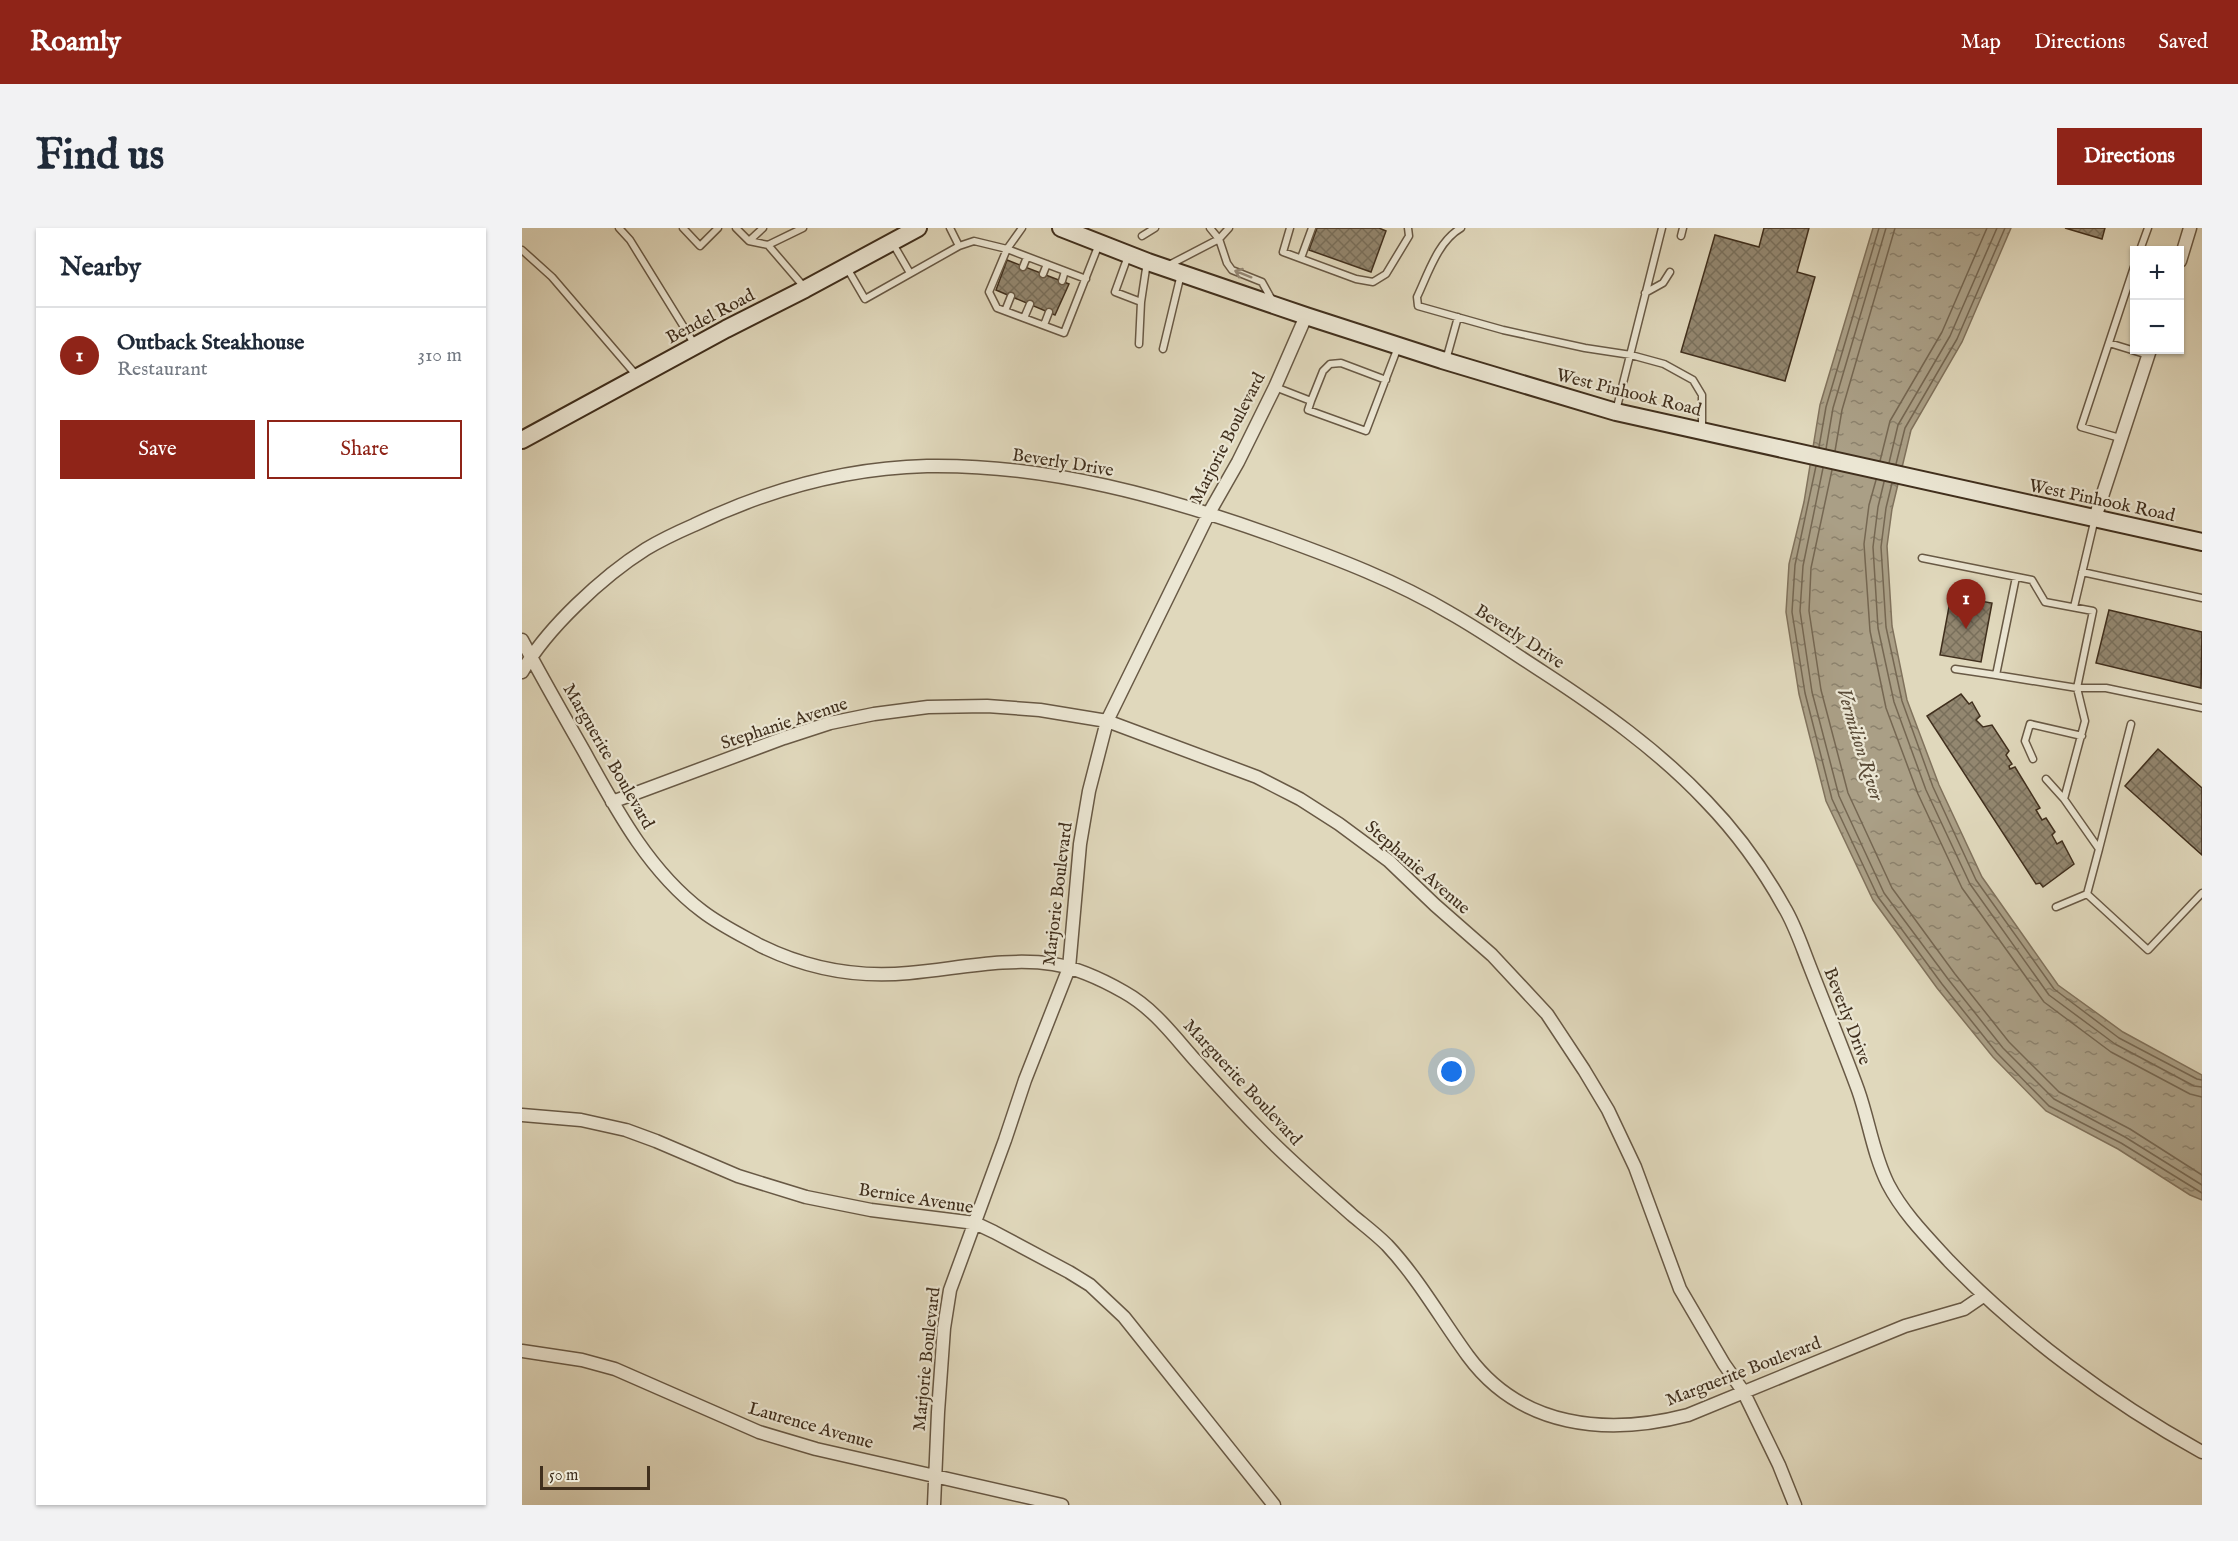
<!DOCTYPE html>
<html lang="en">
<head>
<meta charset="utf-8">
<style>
  :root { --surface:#fff; --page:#f2f2f3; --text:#1f2937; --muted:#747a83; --line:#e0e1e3; --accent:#8f2418 }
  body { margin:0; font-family:"IM FELL English",serif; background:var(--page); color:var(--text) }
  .controls { position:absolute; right:18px; top:18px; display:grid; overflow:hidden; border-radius:0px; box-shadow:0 2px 4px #0004 }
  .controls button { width:54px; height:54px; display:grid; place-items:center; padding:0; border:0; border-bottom:2px solid var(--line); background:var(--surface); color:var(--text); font:30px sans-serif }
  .scale { position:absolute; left:18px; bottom:15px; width:110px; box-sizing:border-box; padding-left:6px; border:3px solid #402f1d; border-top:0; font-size:16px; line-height:21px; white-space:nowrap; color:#402f1d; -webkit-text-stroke:4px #ebe6d3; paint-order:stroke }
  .you { position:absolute; left:930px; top:844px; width:21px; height:21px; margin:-15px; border:4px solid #fff; border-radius:50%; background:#1a73e8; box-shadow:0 0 0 9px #1a73e833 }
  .badge { display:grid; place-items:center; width:39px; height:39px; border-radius:50%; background:var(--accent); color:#fff; font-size:20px; font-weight:700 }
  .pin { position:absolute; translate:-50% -50px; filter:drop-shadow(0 2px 3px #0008) }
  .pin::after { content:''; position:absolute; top:32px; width:21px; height:18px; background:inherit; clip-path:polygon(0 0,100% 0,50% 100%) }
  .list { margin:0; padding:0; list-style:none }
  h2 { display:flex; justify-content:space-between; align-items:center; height:78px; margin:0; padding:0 24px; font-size:26px }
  h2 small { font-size:20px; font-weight:400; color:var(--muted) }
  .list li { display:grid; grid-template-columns:39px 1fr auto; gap:18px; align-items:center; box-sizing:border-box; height:96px; padding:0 24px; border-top:2px solid var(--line) }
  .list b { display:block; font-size:22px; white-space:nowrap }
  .list p { margin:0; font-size:20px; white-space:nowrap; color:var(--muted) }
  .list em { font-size:20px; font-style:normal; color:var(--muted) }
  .actions { display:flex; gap:12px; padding:18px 24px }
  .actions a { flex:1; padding:14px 0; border:2px solid var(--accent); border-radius:0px; text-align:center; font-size:21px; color:var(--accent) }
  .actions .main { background:var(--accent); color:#fff }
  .map { position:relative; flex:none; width:1680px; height:1277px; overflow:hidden; border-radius:0px }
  header { display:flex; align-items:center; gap:36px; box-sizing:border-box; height:84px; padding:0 30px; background:var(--accent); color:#fff }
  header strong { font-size:28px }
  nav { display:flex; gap:33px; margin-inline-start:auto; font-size:21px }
  .intro { display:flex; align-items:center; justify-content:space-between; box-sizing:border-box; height:144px; padding:0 36px }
  h1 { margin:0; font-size:42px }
  .button { padding:15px 27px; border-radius:0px; background:var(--accent); color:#fff; font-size:21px; font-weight:700 }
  main { display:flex; gap:36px; padding:0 36px }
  aside { flex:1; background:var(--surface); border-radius:0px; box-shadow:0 2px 4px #0004 }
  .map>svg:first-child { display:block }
  .water { fill:url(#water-ripples); stroke:#80725c; stroke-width:1.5 }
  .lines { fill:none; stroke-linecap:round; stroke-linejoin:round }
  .shore { stroke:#756752; stroke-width:1.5 }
  .building { fill:url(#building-cross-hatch); stroke:#402f1d; stroke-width:1.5 }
  .lane-casing { stroke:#685945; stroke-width:9 }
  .street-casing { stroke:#685945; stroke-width:15 }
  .secondary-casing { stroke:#402f1d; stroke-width:20 }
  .lane { stroke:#ebe6d3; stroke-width:6 }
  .street { stroke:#ebe6d3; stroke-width:12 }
  .secondary { stroke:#ebe6d3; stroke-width:16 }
  .oneway { stroke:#968a78 }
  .labels { text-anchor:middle; stroke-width:4.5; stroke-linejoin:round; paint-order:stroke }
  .street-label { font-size:18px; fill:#402f1d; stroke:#ebe6d3 }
  .water-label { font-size:20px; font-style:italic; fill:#5a4b37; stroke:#ebe6d3 }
</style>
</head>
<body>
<header>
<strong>Roamly</strong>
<nav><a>Map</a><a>Directions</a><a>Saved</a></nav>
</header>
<div class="intro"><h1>Find us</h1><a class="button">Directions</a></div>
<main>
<aside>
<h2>Nearby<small></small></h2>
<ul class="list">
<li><span class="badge">1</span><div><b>Outback Steakhouse</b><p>Restaurant</p></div><em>310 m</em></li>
</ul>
<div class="actions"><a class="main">Save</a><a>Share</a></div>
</aside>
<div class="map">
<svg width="1680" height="1277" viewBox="0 0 1680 1277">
  <defs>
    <pattern id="water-ripples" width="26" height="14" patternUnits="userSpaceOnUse" patternTransform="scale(1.5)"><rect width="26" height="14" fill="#aa9f86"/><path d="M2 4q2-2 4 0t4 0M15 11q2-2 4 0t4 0" fill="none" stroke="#8c826d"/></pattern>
    <pattern id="building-cross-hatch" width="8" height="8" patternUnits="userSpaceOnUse" patternTransform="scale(1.5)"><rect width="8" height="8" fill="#938770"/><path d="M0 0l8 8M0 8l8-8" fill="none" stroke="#796f5b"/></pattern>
  </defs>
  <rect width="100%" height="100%" fill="#e0d8bc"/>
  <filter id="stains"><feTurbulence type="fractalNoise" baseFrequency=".00333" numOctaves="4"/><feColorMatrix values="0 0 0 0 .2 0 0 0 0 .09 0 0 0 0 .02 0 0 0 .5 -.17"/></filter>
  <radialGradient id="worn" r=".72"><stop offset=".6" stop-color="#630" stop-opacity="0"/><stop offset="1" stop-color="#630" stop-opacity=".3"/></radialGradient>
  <path class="water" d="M1351 0H1489L1440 114 1389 202 1370 281 1365 318 1370 398 1385 472 1417 557 1460 649 1536 757 1601 804 1680 847V972L1668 967 1596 921 1524 883 1471 829 1415 760 1351 672 1304 573 1277 466 1264 384 1267 336 1282 274 1298 177Z"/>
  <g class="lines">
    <path class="shore" d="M1297 219 1304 179 1357 0
      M1304 221 1311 180 1364 0
      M1313 223 1320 182 1373 0
      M1358 233 1368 193 1420 104 1465 0
      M1367 235 1376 197 1428 108 1475 0
      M1374 236 1383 200 1435 111 1483 0
      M1294 238 1273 337 1270 384 1283 465 1310 571 1356 669 1420 756 1475 825 1527 878 1599 915 1680 965
      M1301 240 1281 338 1278 383 1290 464 1317 568 1362 665 1426 751 1481 820 1532 871 1603 909 1680 957
      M1310 242 1289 340 1287 383 1299 462 1326 565 1370 660 1433 746 1487 814 1537 864 1608 901 1680 947
      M1354 252 1347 277 1342 316 1348 403 1364 480 1396 566 1440 660 1522 774 1589 824 1668 866 1680 869
      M1362 254 1356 279 1351 319 1356 400 1372 474 1404 562 1448 656 1527 767 1593 816 1672 858 1680 859
      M1370 255 1364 280 1359 319 1364 399 1380 473 1411 559 1454 652 1532 761 1597 810 1675 851 1680 852"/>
  </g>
  <path class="building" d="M795 0H857L864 3 849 44 787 22Z
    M1242 0H1287L1275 44 1293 49 1263 153 1159 124 1193 7 1237 19Z
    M1543 0H1583L1580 11Z
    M485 32 547 56 533 87 474 62Z
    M1429 368 1470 375 1459 434 1418 427Z
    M1587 382 1680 404 1679 460 1574 435Z
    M1439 466 1447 476 1450 474 1458 488 1454 492 1461 499 1470 497 1487 523 1484 527 1490 536 1487 538 1488 541 1493 539 1518 580 1514 582 1520 592 1524 590 1533 604 1530 607 1535 616 1540 613 1552 636 1521 659 1518 655 1514 656 1405 488Z
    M1636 521 1680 560V627L1603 558Z"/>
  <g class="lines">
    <g class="lane-casing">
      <path id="lane" d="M97 0 108 12 173 117
        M161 0 178 18 196 0
        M214 0 227 13 246 17 283 60
        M428 0 437 18
        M500 0 485 21 467 64 475 80 542 105 577 16
        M688 0 697 11 705 35 710 42 740 54 750 72
        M768 0 761 24 834 51 851 54 864 46 887 8 886 0
        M939 0C916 13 906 46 895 69L896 78 981 102 1063 120 1109 127 1142 136 1171 152 1180 167V202
        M620 8 633 0
        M1159 8 1161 0
        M227 13 241 0
        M370 14 388 45
        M246 17 281 0
        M0 22 30 49 115 148
        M1618 22 1626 0
        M606 28 593 64 619 74
        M779 30 790 0
        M647 37 697 11 707 0
        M501 39 505 29
        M325 40 343 71 437 18 452 13 485 21 564 51
        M521 46 525 36
        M540 53 543 43
        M1123 65 1141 55 1148 44
        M483 83 489 68
        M502 90 508 76
        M522 97 527 84
        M1587 115 1626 127
        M617 116 619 74 625 34
        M641 121 659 46
        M924 132 936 89
        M753 159 789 173 786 182 844 203 876 119
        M789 173 801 143 808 136 819 135 864 152
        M1094 183 1140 0
        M1598 210 1559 199 1612 39
        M1400 330 1510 352 1523 374 1571 383 1555 460 1474 447 1494 349
        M1560 344 1680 370
        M1552 379 1573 290
        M1433 441 1474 447
        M1680 480 1584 460H1555L1563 493 1542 571 1577 621 1565 666 1626 722 1680 665
        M1511 531 1503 513 1508 496 1560 508
        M1524 551 1542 571
        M1577 621 1609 496
        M1534 679 1565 666"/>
    </g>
    <g class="street-casing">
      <path id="street" d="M1658 33 1668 0
        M1573 290 1628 122
        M0 412C20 450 42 488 63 525 95 583 127 643 180 683 198 697 219 707 239 718 286 741 335 750 387 745 434 741 484 729 531 736 555 740 581 752 602 764 631 780 651 807 673 832 697 859 721 885 746 910 773 937 802 962 830 987 842 997 854 1006 865 1017 896 1050 919 1091 946 1128 999 1200 1085 1208 1166 1187L1383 1098 1442 1081 1461 1068
        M0 444C24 401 81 348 124 321 139 312 156 304 172 297 245 262 324 240 405 238 526 236 645 269 758 310 816 331 874 353 928 385 960 403 990 424 1021 444 1078 481 1137 523 1184 573 1214 604 1241 641 1262 679 1273 697 1280 719 1288 739 1304 780 1321 821 1336 862 1347 893 1351 926 1366 956 1381 985 1405 1009 1427 1033 1499 1107 1589 1174 1680 1224
        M90 574 262 510 308 495 352 486 406 479 465 478 518 482 585 493 735 549 778 571 817 596 867 633 913 677 970 727 1025 786 1062 842 1086 882 1113 939 1158 1061 1202 1136 1221 1163 1257 1237 1273 1277
        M0 887 59 892 104 902 134 913 216 948 284 969 349 982 453 995 472 1004 547 1044 568 1057 602 1089 752 1277
        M0 1123 60 1132 93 1141 237 1204 294 1221 540 1277
        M412 1277 416 1184 422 1100 428 1062 483 912 503 852 547 740 558 616 567 563 585 493 687 285 716 234 753 159 784 88"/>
    </g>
    <g class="secondary-casing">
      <path id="secondary" d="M539 0 626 34 784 88 920 132 1094 184 1680 314
        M0 212 204 101 283 61 396 0"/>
    </g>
    <use href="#lane" class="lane"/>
    <use href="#street" class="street"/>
    <use href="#secondary" class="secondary"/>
  </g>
  <defs><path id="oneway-shaft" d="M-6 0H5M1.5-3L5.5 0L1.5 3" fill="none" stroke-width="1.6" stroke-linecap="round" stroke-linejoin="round" transform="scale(1.5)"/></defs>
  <use class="oneway" href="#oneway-shaft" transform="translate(721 46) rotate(-158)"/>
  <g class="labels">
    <g class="street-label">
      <text transform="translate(188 88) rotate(-28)" y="6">Bendel Road</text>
      <text transform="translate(1107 164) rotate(14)" y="6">West Pinhook Road</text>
      <text transform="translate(705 210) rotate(-63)" y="6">Marjorie Boulevard</text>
      <text transform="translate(541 234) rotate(9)" y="6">Beverly Drive</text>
      <text transform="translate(1580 272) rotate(12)" y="6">West Pinhook Road</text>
      <text transform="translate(998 408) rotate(33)" y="6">Beverly Drive</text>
      <text transform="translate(262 495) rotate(-18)" y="6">Stephanie Avenue</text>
      <text transform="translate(87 528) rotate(60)" y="6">Marguerite Boulevard</text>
      <text transform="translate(896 639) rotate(41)" y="6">Stephanie Avenue</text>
      <text transform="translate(535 666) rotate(-83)" y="6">Marjorie Boulevard</text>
      <text transform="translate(1326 788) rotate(69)" y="6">Beverly Drive</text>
      <text transform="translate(721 854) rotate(47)" y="6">Marguerite Boulevard</text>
      <text transform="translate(394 970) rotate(9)" y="6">Bernice Avenue</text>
      <text transform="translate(404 1131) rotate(-84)" y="6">Marjorie Boulevard</text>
      <text transform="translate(1221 1143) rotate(-21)" y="6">Marguerite Boulevard</text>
      <text transform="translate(289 1197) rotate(16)" y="6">Laurence Avenue</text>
    </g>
    <g class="water-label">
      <text transform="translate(1339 516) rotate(73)" y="7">Vermilion River</text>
    </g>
  </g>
  <rect width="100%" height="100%" filter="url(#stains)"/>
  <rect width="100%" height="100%" fill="url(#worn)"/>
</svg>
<div class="controls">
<button>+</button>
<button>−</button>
</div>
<div class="scale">50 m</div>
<div class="you"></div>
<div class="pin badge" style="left:1444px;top:401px">1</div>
</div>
</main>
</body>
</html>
